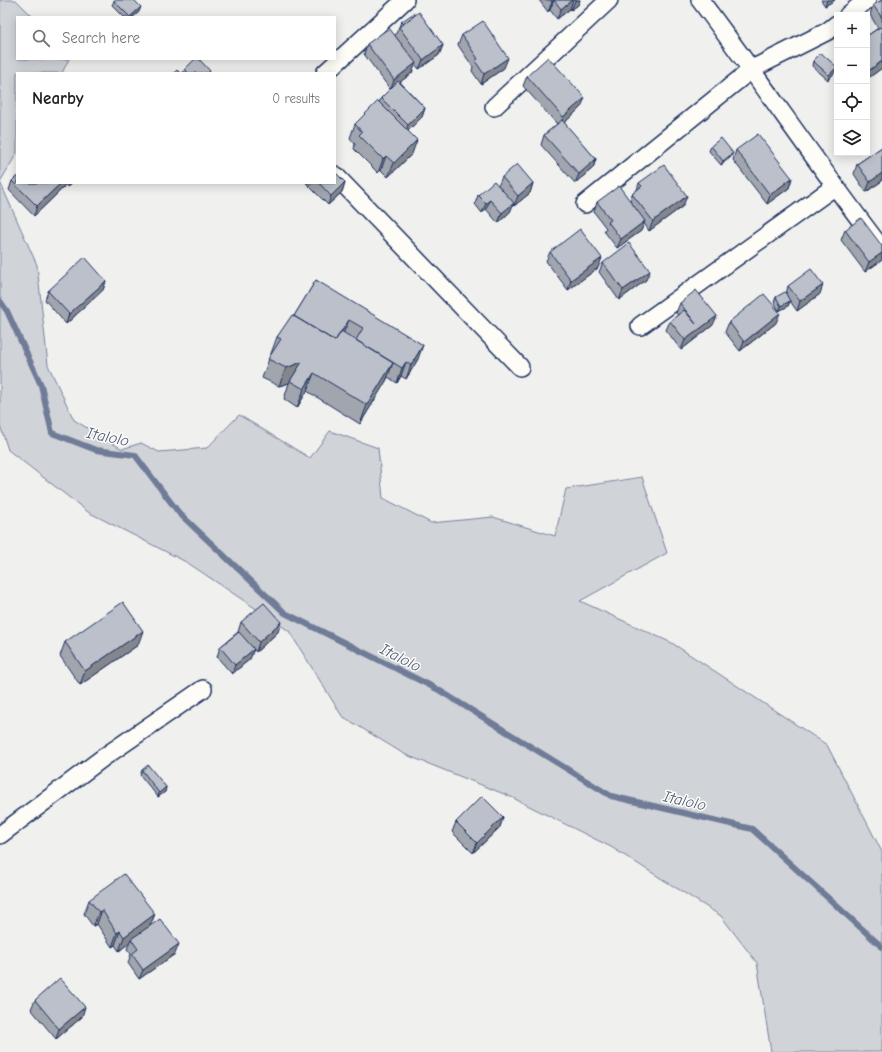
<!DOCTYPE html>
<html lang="en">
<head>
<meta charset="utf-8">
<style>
  :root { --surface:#fff; --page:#f2f2f2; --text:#202124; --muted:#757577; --line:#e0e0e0 }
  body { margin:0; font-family:"Comic Neue",sans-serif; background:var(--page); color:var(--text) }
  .controls { position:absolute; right:12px; top:12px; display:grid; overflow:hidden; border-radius:0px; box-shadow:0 2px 10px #0003 }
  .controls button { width:36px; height:36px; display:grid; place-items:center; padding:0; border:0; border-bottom:1px solid var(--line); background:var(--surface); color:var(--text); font:20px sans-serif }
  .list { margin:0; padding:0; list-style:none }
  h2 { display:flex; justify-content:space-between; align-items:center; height:52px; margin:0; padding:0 16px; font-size:17px }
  h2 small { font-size:13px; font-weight:400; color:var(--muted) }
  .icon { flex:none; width:22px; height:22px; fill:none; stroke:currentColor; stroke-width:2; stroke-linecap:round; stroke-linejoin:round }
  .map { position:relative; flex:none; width:882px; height:1052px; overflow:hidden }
  .search { position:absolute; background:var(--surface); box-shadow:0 2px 10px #0003; left:16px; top:16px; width:320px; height:44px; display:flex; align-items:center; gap:10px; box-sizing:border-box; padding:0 14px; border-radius:0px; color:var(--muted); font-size:15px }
  .panel { position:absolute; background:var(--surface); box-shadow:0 2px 10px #0003; left:16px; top:72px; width:320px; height:112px; border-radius:0px }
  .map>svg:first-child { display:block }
  .green { fill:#d0d3d8; stroke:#76819b }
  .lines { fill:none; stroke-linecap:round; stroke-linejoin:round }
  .stream { stroke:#6f7b97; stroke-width:6 }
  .minor-casing { stroke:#1b2f5e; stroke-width:20 }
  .minor { stroke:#fdfcf7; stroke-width:17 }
  .wall { fill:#a1a5ae; stroke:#1b2f5e }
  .shaded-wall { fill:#83868d; stroke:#1b2f5e }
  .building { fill:#bbc0ca; stroke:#1b2f5e }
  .labels { text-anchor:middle; stroke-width:3; stroke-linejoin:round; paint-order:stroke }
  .water-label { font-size:16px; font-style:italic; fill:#4c5b7f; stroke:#fdfcf7 }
</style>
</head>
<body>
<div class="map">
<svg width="882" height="1052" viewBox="0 0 882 1052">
  <rect width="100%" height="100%" fill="#f0f0ee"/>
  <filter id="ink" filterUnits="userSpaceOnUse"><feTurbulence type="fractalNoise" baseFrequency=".025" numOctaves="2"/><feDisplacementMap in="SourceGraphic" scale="8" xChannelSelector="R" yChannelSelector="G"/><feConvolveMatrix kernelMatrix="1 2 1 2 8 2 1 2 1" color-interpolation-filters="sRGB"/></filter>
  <g filter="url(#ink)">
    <path class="green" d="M0 0H16L33 17H17V59H69L62 73H17V153L0 182 37 265 48 365 74 420 122 449 141 443 159 452 207 448 239 415 310 458 330 431 378 448 383 498 431 523 493 517 555 536 566 489 642 477 667 553 580 601 672 643 827 745 882 852V1052H771L757 963 721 916 611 847 509 796 404 754 342 716 289 631 188 563 88 512 8 450 0 425Z"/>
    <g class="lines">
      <path class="stream" d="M0 301 7 311 41 385 52 433 96 450 135 455 179 513 285 613 437 689 611 796 752 829 882 947"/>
      <g class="minor-casing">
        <path id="minor" d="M700 0C762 82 819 167 882 249
          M848 15 867 0
          M325 73 405 0
          M494 107 609 0
          M335 175 520 367
          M585 204 752 69 828 31 837 24
          M640 326 834 187
          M0 835 104 757 203 689"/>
      </g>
      <use href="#minor" class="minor"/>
    </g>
    <path class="wall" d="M539 0H580L578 5 571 10 570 9 557 19 550 10 548 12Z
      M821 0H835L825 6Z
      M882 0V68L867 79V36L878 28 870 15 873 5Z
      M114 1 139 12 133 17H124L112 5Z
      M415 15 443 45 439 55 419 69 415 64 412 73 400 82 425 108 422 117 408 131 412 154 388 177 381 170 378 173 354 149 355 144 350 138 355 124 379 103 381 98 390 89 364 54 367 44 402 45 395 36 401 22Z
      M462 35 504 68 481 84 472 71 473 67 458 45Z
      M813 61 835 72 828 80 812 66Z
      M185 69 210 71 209 73H183Z
      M527 76 581 107 564 123 596 159 593 168 575 183 541 145 544 135 557 124 523 86Z
      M711 146 731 157 721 165 709 151Z
      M882 147V181L866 192 854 174 857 164Z
      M736 150 792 178 789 188 767 204 733 160Z
      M502 177 533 183 530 193 514 206 513 204 510 212 498 223 486 209 482 213 475 204 478 195 498 186Z
      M12 181 61 183H72L67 187 64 184 63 188 34 216 9 190Z
      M345 182 342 192 328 205 306 183Z
      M639 183 683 206 649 231 644 223 641 231 617 248 604 231 606 228 594 212 597 202 630 201 632 194 637 190Z
      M845 230 882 246V260L865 272 841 240Z
      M550 252 598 268 568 290 546 261Z
      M603 263 646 280 619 300 599 272Z
      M316 280 418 359 406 379 401 376 397 383 388 377 386 381 360 424 307 391 297 408 284 399 289 383 279 386 262 378 277 337 294 316Z
      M106 281 103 290 66 324 45 300 48 291Z
      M788 286 820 294 797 311 790 301 788 306 779 311 774 302 776 297 786 294Z
      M680 303 713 325 681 350 666 330 670 321 678 315 676 313Z
      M729 322 776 323 740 351 725 332Z
      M241 622 278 632 256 652 253 649 250 659 232 674 217 657 220 647 238 632Z
      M65 642 138 645 80 685 60 656Z
      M142 770 166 787 165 792 158 797 140 775Z
      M503 817 500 827 473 853 452 832 456 822Z
      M89 900 155 914 150 926 175 954 139 979 128 963 131 954 127 949 129 943 119 951 115 945 112 947 97 924 93 926 84 914Z
      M35 1000 82 1017 56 1039 31 1009Z"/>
    <path class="shaded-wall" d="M554 0 550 10 548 12 552 2Z
      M572 0H573L570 9 557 19 561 9Z
      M576 0H580L578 5 571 10 575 1Z
      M827 0H835L825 6Z
      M141 7 139 12 133 17H130Z
      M443 45 439 55 419 69 423 60Z
      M508 58 504 68 481 84 484 74Z
      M882 61V68L867 79V72Z
      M416 63 412 73 391 89 394 80Z
      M837 67 835 72 828 80 829 75Z
      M585 98 581 107 560 127 563 117Z
      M425 108 422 117 405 134 408 125Z
      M417 140 412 154 388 177 394 163Z
      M733 153 731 157 721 165 723 161Z
      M386 156 381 170 378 173 383 159Z
      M596 159 593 168 575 183 579 174Z
      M882 173V181L866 192 870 182Z
      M792 178 789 188 767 204 770 195Z
      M345 182 342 192 328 205 331 196Z
      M61 183H65L63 188 34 216 37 206Z
      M69 183H72L67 187Z
      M533 183 530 193 514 206 518 196Z
      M687 196 683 206 649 231 653 221Z
      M490 200 486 209 482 213 486 203Z
      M514 203 510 212 498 223 502 213Z
      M645 221 641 231 617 248 621 239Z
      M882 253V260L865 272 869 262Z
      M602 258 598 268 568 290 571 280Z
      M650 271 646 280 619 300 623 290Z
      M106 281 103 290 66 324 69 314Z
      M823 285 820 294 797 311 800 301Z
      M790 301 788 306 779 311 781 306Z
      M780 313 776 323 740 351 744 342Z
      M717 316 713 325 681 350 685 340Z
      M349 320 343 334 334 343Z
      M423 345 418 359 406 379 411 365Z
      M302 362 289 383 279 386 286 368Z
      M406 362 401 376 397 383 402 368Z
      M393 363 386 381 360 424 367 405Z
      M314 373 307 391 297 408 304 389Z
      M281 622 278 632 256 652 259 642Z
      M143 631 138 645 80 685 85 671Z
      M254 649 250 659 232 674 235 665Z
      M166 787 165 792 158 797 159 793Z
      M503 817 500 827 473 853 477 843Z
      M102 910 97 924 93 926 99 912Z
      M155 914 149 928 131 939 129 943 119 951 124 937Z
      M120 931 115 945 112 947 117 933Z
      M179 944 175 954 139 979 143 970Z
      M85 1007 82 1017 56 1039 59 1029Z"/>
    <path class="building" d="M114 0H134L141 7 130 17 114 1Z
      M550 0H572L561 9 554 0 552 2Z
      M882 0V18L873 5Z
      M419 12 443 45 423 60 399 27Z
      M414 13 415 15 403 24 401 22Z
      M483 21 508 58 484 74 475 61 478 59 462 35Z
      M880 27 882 29V61L867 72V36Z
      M389 28 416 63 394 80 367 44Z
      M821 53 837 67 829 75 813 61Z
      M548 57 585 98 563 117 527 76Z
      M195 59H199L210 71 208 73H188L185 69Z
      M177 70 180 73H174Z
      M398 81 425 108 408 125 381 98Z
      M378 101 417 140 394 163 386 156 383 159 359 135 362 132 355 124Z
      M562 120 596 159 579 174 544 135Z
      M758 134 792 178 770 195 736 150Z
      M721 138 733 153 723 161 711 146Z
      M882 147V173L870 182 857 164Z
      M517 164 533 183 518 196 502 177Z
      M664 165 687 196 653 221 632 194 642 186 639 183Z
      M335 172 345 182 331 196 319 183H335Z
      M17 176V183H61L37 206 12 181Z
      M494 181 514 203 502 213 490 200 486 203 478 195Z
      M619 186 645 221 621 239 608 222 611 220 597 202Z
      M861 218 882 246V253L869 262 845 230Z
      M580 229 602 258 571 280 550 252Z
      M629 243 650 271 623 290 603 263Z
      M85 257 106 281 69 314 48 291Z
      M811 269 823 285 800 301 788 286Z
      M316 280 423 345 411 365 406 362 402 368 356 340 363 328 349 320 335 341 294 316Z
      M696 290 717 316 685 340 670 321 684 310 696 324 680 303Z
      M785 292 790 301 781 306 776 297Z
      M764 294 780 313 744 342 729 322Z
      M292 315 335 341 341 331 393 363 367 405 314 373 304 389 290 381 302 362 286 368 268 359 281 339 277 337Z
      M123 602 143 631 85 671 65 642Z
      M264 603 281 622 259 642 241 622Z
      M239 632 254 649 235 665 220 647Z
      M148 765 166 787 159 793 142 770Z
      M482 796 503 817 477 843 456 822Z
      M124 874 155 914 124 937 120 931 117 933 102 910 99 912 89 900Z
      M160 919 179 944 143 970 132 954 138 949 131 939Z
      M60 978 85 1007 59 1029 35 1000Z"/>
  </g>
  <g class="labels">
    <g class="water-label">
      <text transform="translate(108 436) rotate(12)" y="6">Italolo</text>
      <text transform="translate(401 657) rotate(27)" y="6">Italolo</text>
      <text transform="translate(685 800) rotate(13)" y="6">Italolo</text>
    </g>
  </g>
</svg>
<div class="controls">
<button>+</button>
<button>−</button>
<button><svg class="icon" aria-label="locate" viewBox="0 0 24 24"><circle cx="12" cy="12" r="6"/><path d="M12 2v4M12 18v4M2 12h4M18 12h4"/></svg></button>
<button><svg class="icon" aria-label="layers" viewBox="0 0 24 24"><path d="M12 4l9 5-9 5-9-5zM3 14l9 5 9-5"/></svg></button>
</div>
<div class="search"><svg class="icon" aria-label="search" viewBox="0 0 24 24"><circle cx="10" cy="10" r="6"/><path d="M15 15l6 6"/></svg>Search here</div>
<section class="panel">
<h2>Nearby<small>0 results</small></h2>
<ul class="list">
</ul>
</section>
</div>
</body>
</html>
